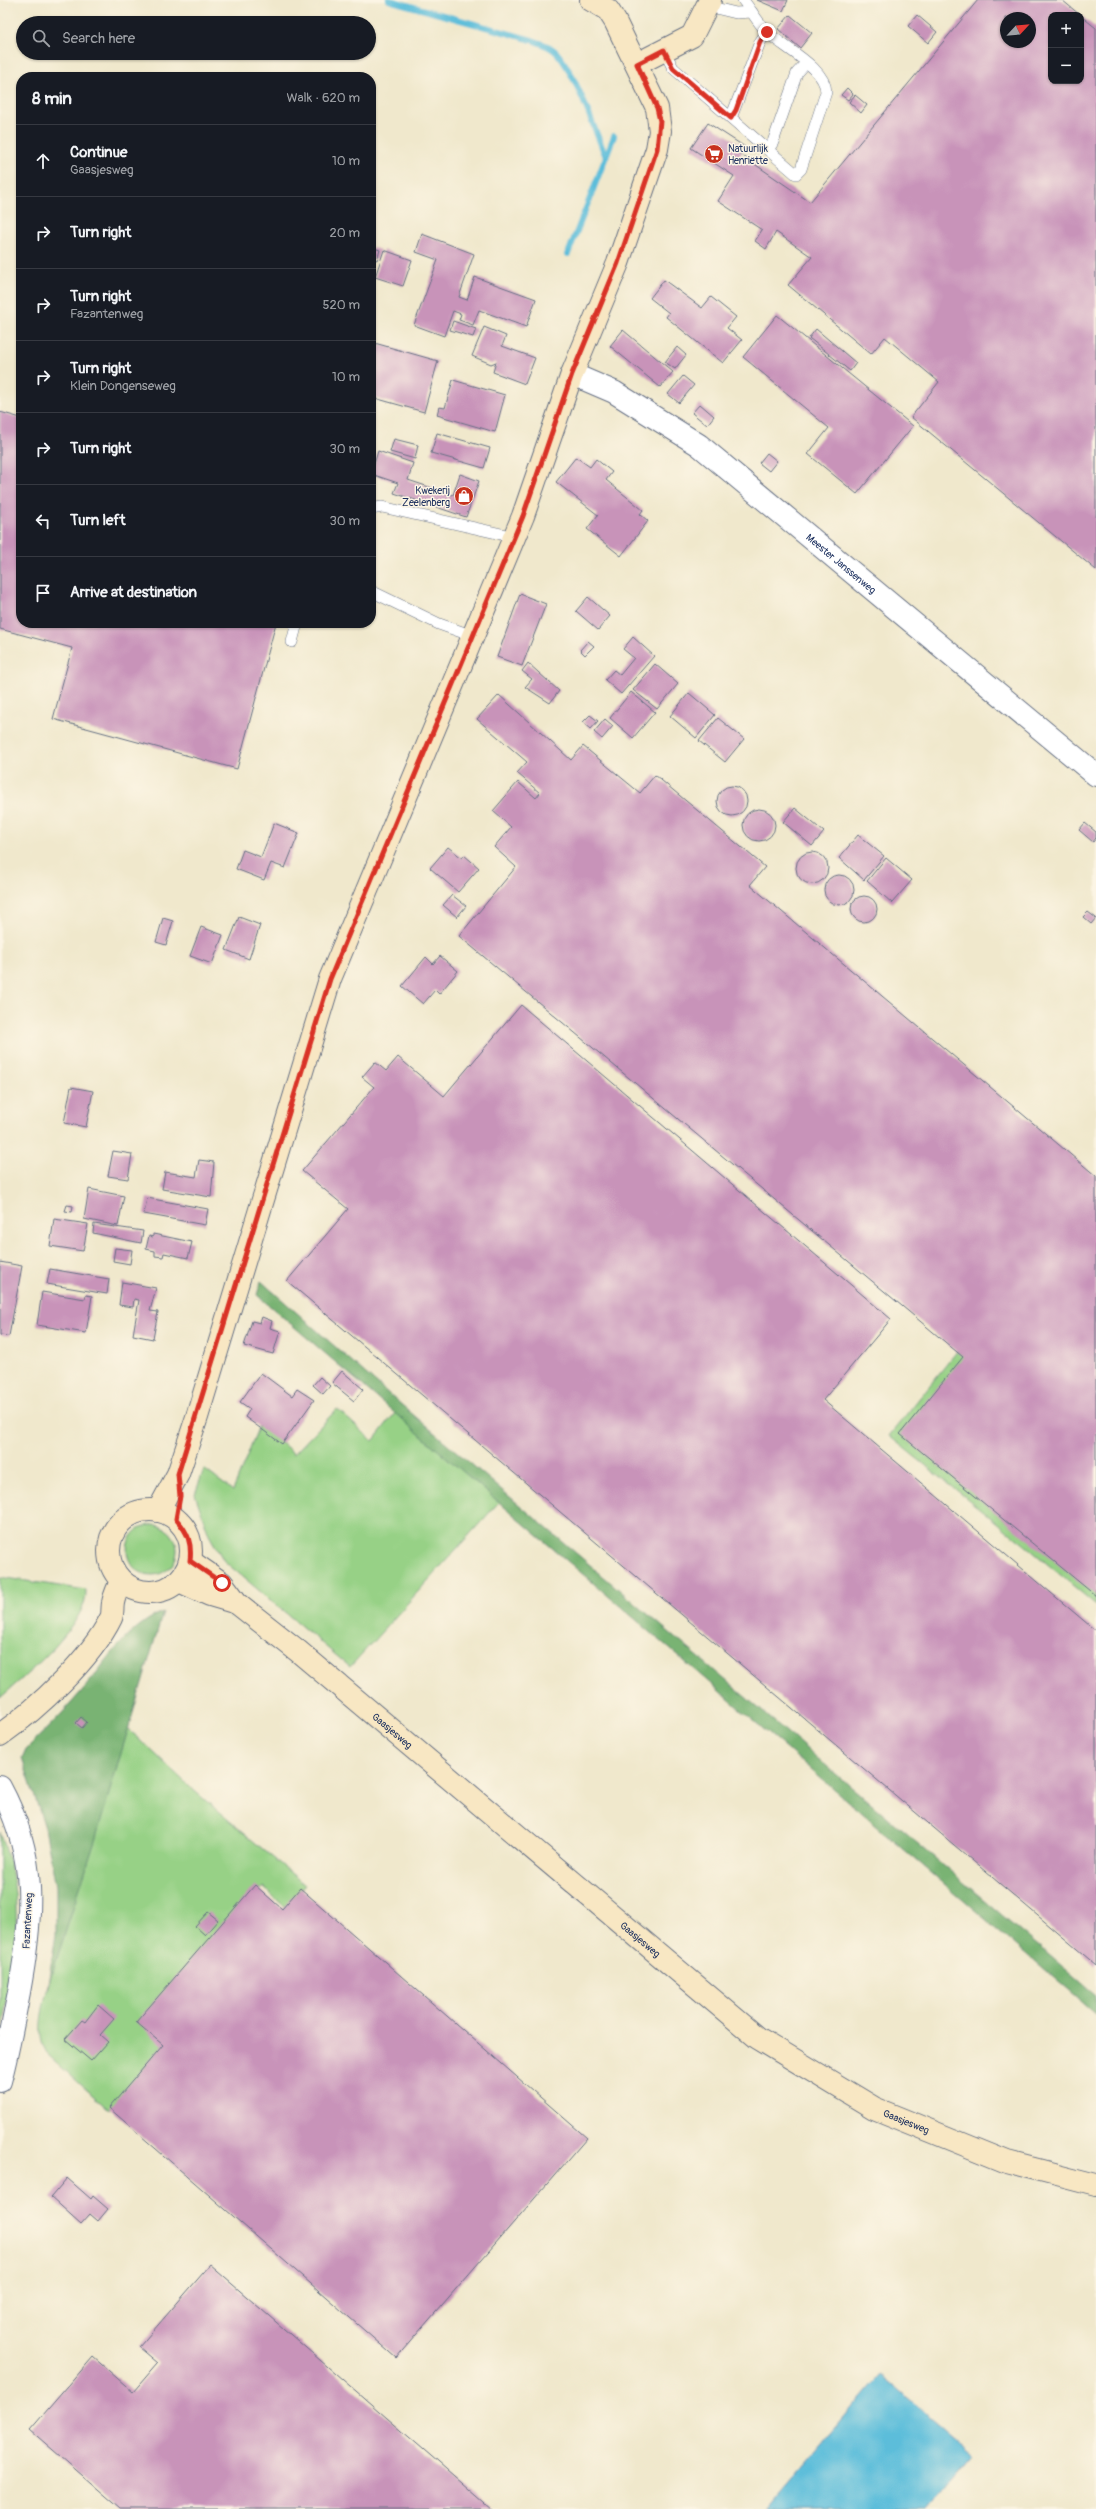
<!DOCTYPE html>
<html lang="en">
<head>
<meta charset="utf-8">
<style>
  :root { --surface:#171b24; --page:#20242c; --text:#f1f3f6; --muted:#9ea1a6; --line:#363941 }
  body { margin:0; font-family:Pangolin,sans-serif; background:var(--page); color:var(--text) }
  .controls { position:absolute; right:12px; top:12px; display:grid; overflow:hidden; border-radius:8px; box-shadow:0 1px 3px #0004 }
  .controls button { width:36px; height:36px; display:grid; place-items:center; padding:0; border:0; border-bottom:1px solid var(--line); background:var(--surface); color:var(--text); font:20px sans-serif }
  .compass { position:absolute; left:1000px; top:12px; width:36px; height:36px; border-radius:50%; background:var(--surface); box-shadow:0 1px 3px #0004; rotate:64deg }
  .stop { position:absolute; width:12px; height:12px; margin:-9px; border:3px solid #d93025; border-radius:50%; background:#fff }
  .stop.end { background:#d93025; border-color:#fff; box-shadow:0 1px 4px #0008 }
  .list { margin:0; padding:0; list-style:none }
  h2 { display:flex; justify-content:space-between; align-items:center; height:52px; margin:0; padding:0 16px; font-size:17px }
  h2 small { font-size:13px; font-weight:400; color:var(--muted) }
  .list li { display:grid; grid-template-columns:26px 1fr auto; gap:12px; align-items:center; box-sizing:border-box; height:72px; padding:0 16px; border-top:1px solid var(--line) }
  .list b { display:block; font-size:15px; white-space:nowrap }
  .list p { margin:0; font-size:13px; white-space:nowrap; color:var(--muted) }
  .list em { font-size:13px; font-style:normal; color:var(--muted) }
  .icon { flex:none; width:22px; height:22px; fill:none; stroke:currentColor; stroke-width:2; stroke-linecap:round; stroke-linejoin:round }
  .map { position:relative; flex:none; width:1096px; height:2509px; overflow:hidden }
  .search { position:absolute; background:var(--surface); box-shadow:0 1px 3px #0004; left:16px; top:16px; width:360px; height:44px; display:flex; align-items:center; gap:10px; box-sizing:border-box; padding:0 14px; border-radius:22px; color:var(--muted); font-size:15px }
  .panel { position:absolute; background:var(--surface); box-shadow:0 1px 3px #0004; left:16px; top:72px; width:360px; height:556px; border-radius:16px }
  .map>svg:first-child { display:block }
  .green { fill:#97d186; stroke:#598072 }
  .forest { fill:#79b373; stroke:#4a7168 }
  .water { fill:#5cbdda; stroke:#3c769c }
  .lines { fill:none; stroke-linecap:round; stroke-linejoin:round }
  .stream { stroke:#5cbdda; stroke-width:6 }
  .building { fill:#c893b9; fill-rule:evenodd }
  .lane-casing { stroke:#667084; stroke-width:12 }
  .street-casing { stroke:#667084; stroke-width:24 }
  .secondary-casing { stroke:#667084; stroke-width:24 }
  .lane { stroke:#fff; stroke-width:11 }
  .street { stroke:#fff; stroke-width:22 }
  .secondary { stroke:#f8e7c3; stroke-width:22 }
  .route { stroke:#d93025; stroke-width:5 }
  .labels { text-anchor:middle; stroke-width:3; stroke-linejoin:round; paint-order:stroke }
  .poi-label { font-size:10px; fill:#1b2f5e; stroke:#fcf5e5; text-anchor:start }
  .street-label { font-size:10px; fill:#1b2f5e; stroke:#fcf5e5 }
</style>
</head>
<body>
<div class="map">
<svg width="1096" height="2509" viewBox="0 0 1096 2509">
  <rect width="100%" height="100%" fill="#fcf5e5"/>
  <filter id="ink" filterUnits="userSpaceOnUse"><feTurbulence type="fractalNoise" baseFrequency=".025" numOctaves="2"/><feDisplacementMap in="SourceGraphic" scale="8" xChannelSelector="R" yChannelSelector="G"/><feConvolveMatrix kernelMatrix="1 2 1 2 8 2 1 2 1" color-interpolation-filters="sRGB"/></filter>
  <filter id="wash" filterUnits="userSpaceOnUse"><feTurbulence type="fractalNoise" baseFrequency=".012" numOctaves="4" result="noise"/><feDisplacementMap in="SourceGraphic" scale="16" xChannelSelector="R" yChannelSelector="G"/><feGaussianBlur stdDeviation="0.9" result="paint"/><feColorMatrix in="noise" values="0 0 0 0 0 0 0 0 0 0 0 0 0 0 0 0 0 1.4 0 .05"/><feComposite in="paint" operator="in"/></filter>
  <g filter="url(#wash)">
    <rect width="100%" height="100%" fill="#f0e8cc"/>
    <path class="green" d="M958 1350 972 1362 1096 1582V1605L1025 1545 889 1436Z
      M337 1409 373 1441 395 1413 499 1502 350 1667 224 1561 209 1535 195 1494 204 1469 233 1491 260 1423 294 1454Z
      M127 1550a25 25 0 1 1 50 0a25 25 0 1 1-50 0Z
      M0 1577 86 1590C89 1623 24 1677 0 1698Z
      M128 1728 191 1788 305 1885 285 1907 263 1887 141 2024 166 2046 109 2110 47 2054C35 2035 43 2009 47 1989Z
      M0 1832C29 1908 13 1962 0 2039Z"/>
    <path class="forest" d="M261 1281 383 1389 1096 1995V2014L257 1295Z
      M163 1612 95 1841 47 1989 56 1934V1887L45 1828 22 1758 26 1749C45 1731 64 1712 81 1692 106 1663 126 1627 163 1612Z"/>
    <path class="water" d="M881 2375 973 2453 926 2509H766Z"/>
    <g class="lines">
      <path class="stream" d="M389 0 532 40C541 43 551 46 557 53 576 74 594 129 606 157
        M568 254 614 136"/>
    </g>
    <g id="blocks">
      <path class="building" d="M757 0H788L783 11Z
        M978 0H1062L1080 15H1051V81H1081V16L1096 28V570L911 417 939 382 885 337 871 354 788 285 812 257 776 232 766 249 755 241 762 230 718 201 734 176 691 148 708 123 745 147 740 154 810 202ZM1006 18H1030V42H1006Z
        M790 15 812 33 800 48 778 29Z
        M917 15 937 32 928 43 908 26Z
        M847 88 853 94 848 100 841 95Z
        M855 95 867 105 861 113 849 102Z
        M422 234 474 254 459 297 467 300 475 277 536 299 526 327 479 310 473 325 459 320 461 314 453 311 444 336 414 325 438 260 416 252Z
        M371 247 380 250 377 260 371 258Z
        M384 250 412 260 403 286 375 277Z
        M664 280 702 308 711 297 736 317 727 328 742 340 723 363 666 317 669 313 650 298Z
        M777 315 913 426 857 494 808 454 829 428 743 357Z
        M453 321 476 329 473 337 450 330Z
        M484 327 506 336 502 346 535 358 525 384 493 372 496 362 491 364 472 356Z
        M816 329 856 363 850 371 809 338Z
        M623 330 673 372 660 387 610 346Z
        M371 342 438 361 424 412 371 397Z
        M677 347 686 355 675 369 665 362Z
        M683 376 694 385 679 403 668 394Z
        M453 380 505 395 495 432 437 415 439 407 445 408Z
        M700 404 714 416 707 425 692 413Z
        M0 412 21 418V623H276L237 769 53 719 72 648 0 629Z
        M437 433 490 448 484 468 431 453Z
        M394 439 418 445 415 459 390 452Z
        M378 451 413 463 408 480 453 495 460 474 479 481 466 517 394 493 398 483 371 474Z
        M767 453 777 461 769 471 759 463Z
        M576 457 590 467 596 459 612 472 606 480 643 510 640 514 648 521 621 556 587 529 598 515 556 482Z
        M520 594 546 604 522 666 497 657Z
        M588 597 610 616 598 630 576 611Z
        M633 637 654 656 621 694 605 680 614 670 620 675 634 658 623 649Z
        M588 641 594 646 585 655 580 650Z
        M528 663 559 691 550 703 525 687 532 679 522 671Z
        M655 664 678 684 657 709 633 690Z
        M631 692 655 712 633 738 610 718Z
        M689 693 715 715 696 738 670 716Z
        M499 695 571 760 583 746 640 793 655 775 765 867 750 885 1096 1176V1596L900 1434 963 1357 459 936 516 867 494 847 511 827 493 811 518 782 536 798 540 793 517 773 527 762 477 719Z
        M590 715 598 721 591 729 583 722Z
        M718 718 744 739 725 762 699 741Z
        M605 719 613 726 602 739 594 732Z
        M717 801a15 15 0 1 1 30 0a15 15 0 1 1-30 0Z
        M795 808 824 832 812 846 783 822Z
        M743 825a16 16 0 1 1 32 0a16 16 0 1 1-32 0Z
        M274 823 299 833 285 868 271 863 264 880 236 869 243 850 261 857Z
        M1085 823 1096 832V838L1093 842 1079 830Z
        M858 835 884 856 864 880 839 858Z
        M448 847 462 858 464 855 479 868 458 892 430 868Z
        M796 868a16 16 0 1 1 32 0a16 16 0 1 1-32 0Z
        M886 858 912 880 892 903 867 881Z
        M824 890a15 15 0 1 1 30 0a15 15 0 1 1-30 0Z
        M452 895 466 906 457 917 443 905Z
        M851 909a13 13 0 1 1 26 0a13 13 0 1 1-26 0Z
        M1088 912 1096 918 1091 924 1083 917Z
        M239 917 260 925 249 959 226 950Z
        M163 918 173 921 166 945 156 942Z
        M201 927 223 935 212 964 190 956Z
        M440 956 458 971 439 994 435 990 423 1004 402 986 426 957 433 964Z
        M521 1005 891 1319 823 1400 1096 1631V1965L287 1281 348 1209 302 1171 374 1087 362 1077 375 1062 386 1071 398 1057 444 1096Z
        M71 1087 93 1091 86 1127 64 1123Z
        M113 1151 132 1154 128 1179 108 1176Z
        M199 1160 214 1162 211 1197 162 1189 165 1172 196 1177Z
        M89 1189 124 1196 118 1226 84 1219Z
        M147 1198 208 1209 205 1225 144 1214Z
        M67 1205 73 1206 72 1212 65 1211Z
        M54 1219 88 1224 83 1251 50 1246Z
        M94 1224 143 1231 141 1243 93 1233Z
        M153 1234 192 1242 188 1258 164 1253 163 1257 155 1256V1251L146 1249 149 1236 153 1237Z
        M115 1248 132 1250 130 1264 113 1261Z
        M0 1262 22 1266 9 1336 0 1335Z
        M50 1269 109 1279 107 1294 47 1284Z
        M122 1282 156 1288 150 1311 158 1312 153 1339 133 1335 139 1300 134 1299 133 1307 119 1305Z
        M42 1292 85 1299 86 1295 92 1296 86 1333 37 1325Z
        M262 1317 272 1321 270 1328 280 1331 273 1354 244 1346 252 1321 260 1323Z
        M342 1371 363 1389 354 1401 332 1383Z
        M261 1373 292 1396 297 1389 314 1400 282 1444 245 1417 250 1409 240 1402Z
        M320 1377 330 1386 323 1394 313 1385Z
        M81 1717 87 1722 82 1728 76 1723Z
        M255 1885 282 1909 300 1888 587 2138 396 2358 109 2108 163 2045 136 2022Z
        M208 1912 218 1920 205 1935 195 1926Z
        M98 2005 114 2019 100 2035 108 2042 91 2061 65 2039 82 2020 85 2022Z
        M67 2178 91 2199 93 2196 108 2209 98 2221 90 2214 81 2224 51 2197Z
        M210 2265 431 2456 492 2509H121L30 2430 93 2357 133 2392 158 2363 139 2347Z"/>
    </g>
  </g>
  <g filter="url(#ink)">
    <use href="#blocks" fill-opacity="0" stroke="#667084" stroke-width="1"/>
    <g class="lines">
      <g class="lane-casing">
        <path id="lane" d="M707 6 736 13 752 12
          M664 50 673 68 796 174 801 169 826 92C826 68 784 48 767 32 758 23 751 10 743 0
          M731 118 760 42 767 32
          M768 150 773 142 797 73 806 63
          M371 509 382 507 514 537
          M371 591 439 624 473 636
          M292 642 297 623"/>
      </g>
      <g class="street-casing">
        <g id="street">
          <path id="s1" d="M572 374 614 392 699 445 1096 775"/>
          <path d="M0 1787C38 1857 33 1916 19 1992 13 2022 8 2052 0 2081"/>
        </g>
      </g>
      <g class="secondary-casing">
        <g id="secondary">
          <path d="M637 64 692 36 710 0"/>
          <circle cx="150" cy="1551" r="41"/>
          <path d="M158 1511 178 1474 197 1417 330 979 523 516 572 374 618 263 657 149 660 131 657 108 615 21 608 10 591 0"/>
          <path id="s2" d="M190 1561 222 1583 237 1603 298 1651 758 2038 874 2108 1007 2162 1096 2185"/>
          <path d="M179 1581 210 1595 237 1603"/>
          <path d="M0 1735C37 1709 91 1659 111 1618 113 1614 112 1608 113 1603 114 1596 118 1588 121 1581"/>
        </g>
      </g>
      <use href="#lane" class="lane"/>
      <use href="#street" class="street"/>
      <use href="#secondary" class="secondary"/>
    </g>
  </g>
  <g class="lines" filter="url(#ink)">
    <path class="route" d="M222 1583 190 1561C192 1543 188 1532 176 1519L180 1496 178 1474 330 979 523 516 572 374 618 263 657 149 660 121 657 108 637 64 664 50 673 68 731 118 736 110 760 42 767 32"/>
  </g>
  <defs>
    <g id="supermarket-disc" transform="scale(1)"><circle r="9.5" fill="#c8321e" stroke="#fcf5e5"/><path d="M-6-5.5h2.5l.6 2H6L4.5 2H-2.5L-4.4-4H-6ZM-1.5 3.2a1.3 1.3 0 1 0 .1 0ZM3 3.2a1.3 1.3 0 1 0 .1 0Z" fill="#fff"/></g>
    <g id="shop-disc" transform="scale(1)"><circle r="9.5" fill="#c8321e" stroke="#fcf5e5"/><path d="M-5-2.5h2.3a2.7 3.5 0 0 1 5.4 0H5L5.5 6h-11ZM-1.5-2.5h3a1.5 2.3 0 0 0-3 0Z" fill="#fff"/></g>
  </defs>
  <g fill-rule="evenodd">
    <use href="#supermarket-disc" x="714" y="154"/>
    <use href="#shop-disc" x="464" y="496"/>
  </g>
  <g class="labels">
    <g class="poi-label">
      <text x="728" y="152">Natuurlijk<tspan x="728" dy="12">Henriëtte</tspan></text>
      <text x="450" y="494" text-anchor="end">Kwekerij<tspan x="450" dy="12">Zeelenberg</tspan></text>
    </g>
    <g class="street-label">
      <text dy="4" stroke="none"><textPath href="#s1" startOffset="331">Meester Janssenweg</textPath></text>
      <text dy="4" stroke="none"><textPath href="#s2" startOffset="265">Gaasjesweg</textPath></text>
      <text transform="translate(27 1921) rotate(-87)" y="4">Fazantenweg</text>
      <text dy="4" stroke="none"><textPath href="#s2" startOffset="589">Gaasjesweg</textPath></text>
      <text dy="4" stroke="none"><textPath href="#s2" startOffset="913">Gaasjesweg</textPath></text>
    </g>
  </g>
</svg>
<div class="controls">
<button>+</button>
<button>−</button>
</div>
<svg class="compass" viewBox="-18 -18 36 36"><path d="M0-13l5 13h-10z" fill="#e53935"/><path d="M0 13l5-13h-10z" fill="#9ea1a6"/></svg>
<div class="stop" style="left:222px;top:1583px"></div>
<div class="stop end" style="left:767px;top:32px"></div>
<div class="search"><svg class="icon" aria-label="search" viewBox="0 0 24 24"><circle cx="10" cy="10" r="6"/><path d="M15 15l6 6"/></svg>Search here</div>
<section class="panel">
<h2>8 min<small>Walk · 620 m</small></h2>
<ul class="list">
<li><svg class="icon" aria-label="ahead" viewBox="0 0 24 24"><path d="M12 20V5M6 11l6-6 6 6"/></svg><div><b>Continue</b><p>Gaasjesweg</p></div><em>10 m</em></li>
<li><svg class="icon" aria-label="right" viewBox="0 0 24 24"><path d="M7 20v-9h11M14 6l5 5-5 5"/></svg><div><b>Turn right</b></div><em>20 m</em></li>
<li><svg class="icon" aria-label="right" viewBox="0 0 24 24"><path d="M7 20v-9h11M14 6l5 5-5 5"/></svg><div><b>Turn right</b><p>Fazantenweg</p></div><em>520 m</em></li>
<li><svg class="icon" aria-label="right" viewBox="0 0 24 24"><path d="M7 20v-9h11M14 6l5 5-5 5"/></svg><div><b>Turn right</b><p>Klein Dongenseweg</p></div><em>10 m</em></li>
<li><svg class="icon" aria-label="right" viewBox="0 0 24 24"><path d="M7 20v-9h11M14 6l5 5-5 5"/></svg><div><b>Turn right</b></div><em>30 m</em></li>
<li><svg class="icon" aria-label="left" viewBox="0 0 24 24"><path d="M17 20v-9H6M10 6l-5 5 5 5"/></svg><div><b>Turn left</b></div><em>30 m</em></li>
<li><svg class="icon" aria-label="arrive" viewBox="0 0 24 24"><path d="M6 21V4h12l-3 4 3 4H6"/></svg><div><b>Arrive at destination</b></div></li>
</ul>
</section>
</div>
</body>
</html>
